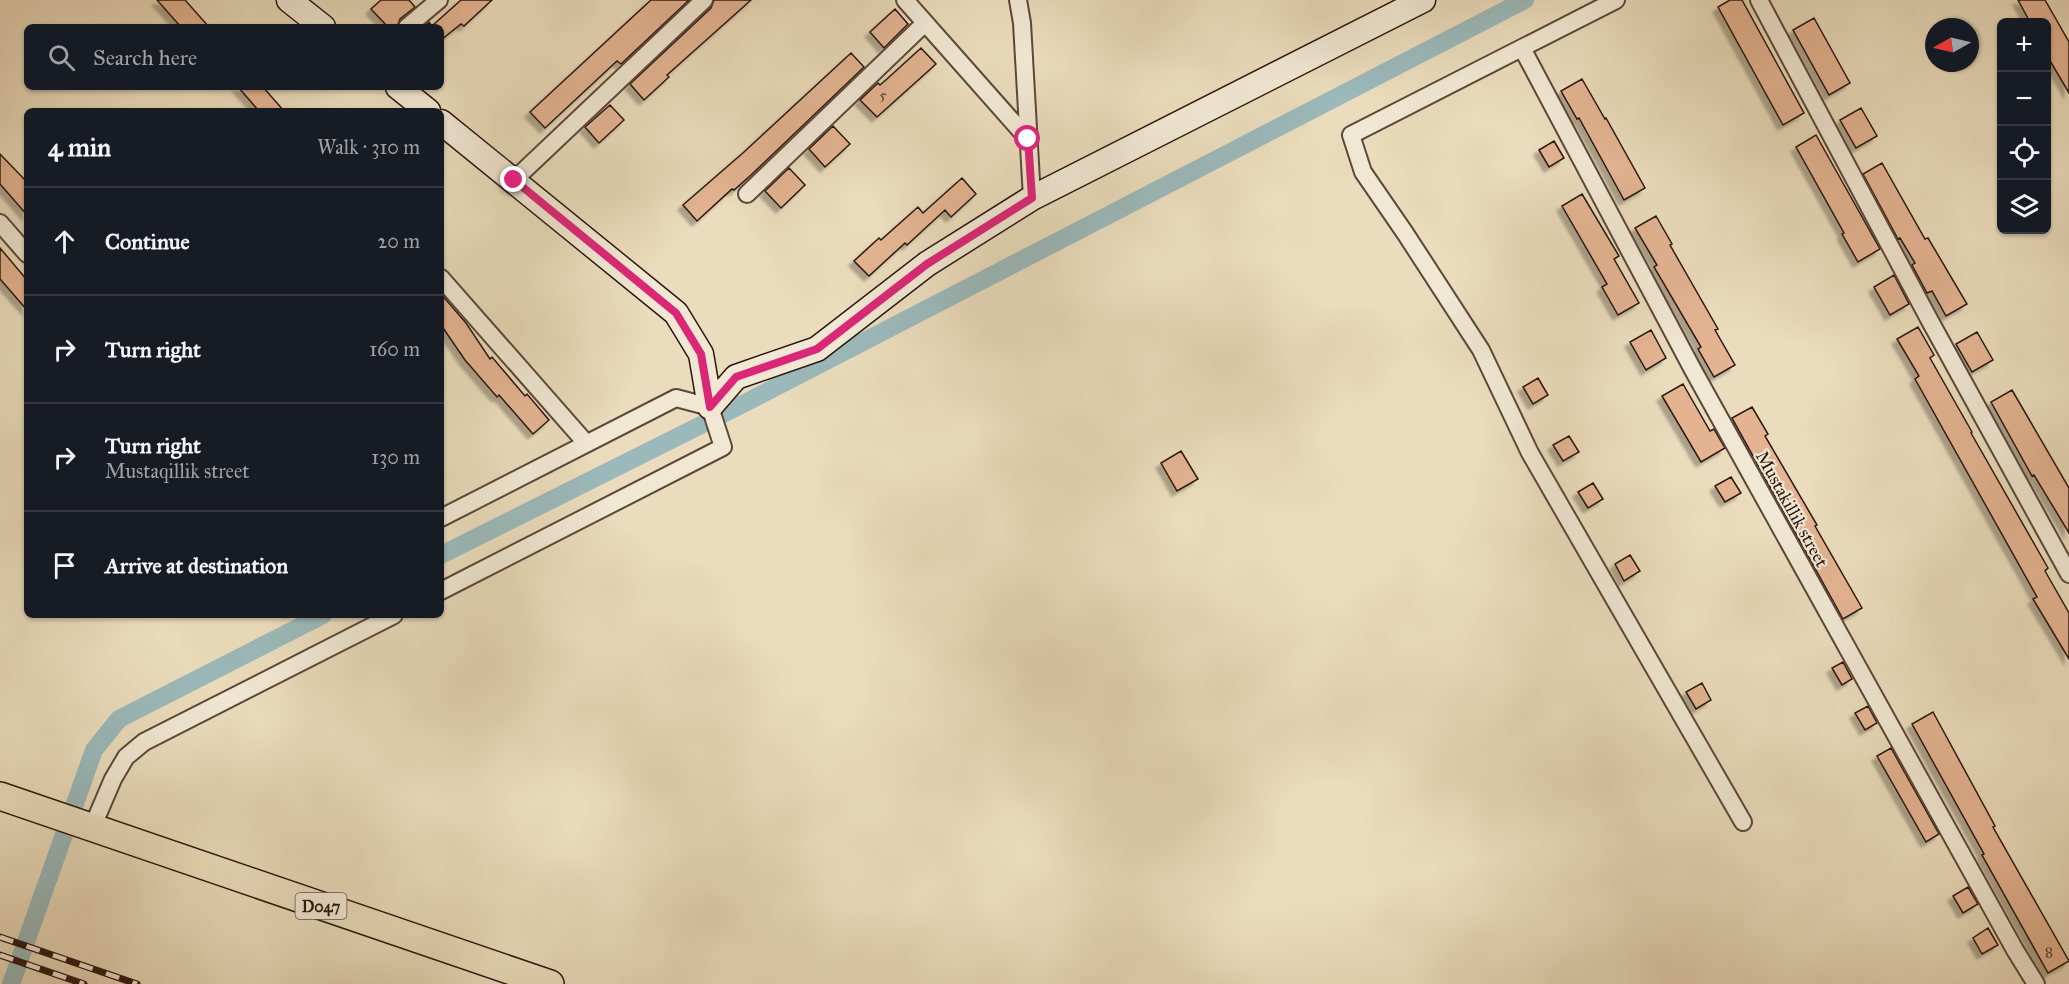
<!DOCTYPE html>
<html lang="en">
<head>
<meta charset="utf-8">
<style>
  :root { --surface:#171b24; --page:#242831; --text:#f1f3f6; --muted:#9ea1a6; --line:#363941 }
  body { margin:0; font-family:"IM FELL Great Primer",serif; background:var(--page); color:var(--text) }
  .controls { position:absolute; right:18px; top:18px; display:grid; overflow:hidden; border-radius:9px; box-shadow:0 2px 4px #0004 }
  .controls button { width:54px; height:54px; display:grid; place-items:center; padding:0; border:0; border-bottom:2px solid var(--line); background:var(--surface); color:var(--text); font:30px sans-serif }
  .compass { position:absolute; left:1925px; top:18px; width:54px; height:54px; border-radius:50%; background:var(--surface); box-shadow:0 2px 4px #0004; rotate:262deg }
  .stop { position:absolute; width:18px; height:18px; margin:-14px; border:4px solid #db2777; border-radius:50%; background:#fff }
  .stop.end { background:#db2777; border-color:#fff; box-shadow:0 2px 6px #0008 }
  .list { margin:0; padding:0; list-style:none }
  h2 { display:flex; justify-content:space-between; align-items:center; height:78px; margin:0; padding:0 24px; font-size:26px }
  h2 small { font-size:20px; font-weight:400; color:var(--muted) }
  .list li { display:grid; grid-template-columns:39px 1fr auto; gap:18px; align-items:center; box-sizing:border-box; height:108px; padding:0 24px; border-top:2px solid var(--line) }
  .list b { display:block; font-size:22px; white-space:nowrap }
  .list p { margin:0; font-size:20px; white-space:nowrap; color:var(--muted) }
  .list em { font-size:20px; font-style:normal; color:var(--muted) }
  .icon { flex:none; width:33px; height:33px; fill:none; stroke:currentColor; stroke-width:2; stroke-linecap:round; stroke-linejoin:round }
  .map { position:relative; flex:none; width:2069px; height:984px; overflow:hidden }
  .search { position:absolute; background:var(--surface); box-shadow:0 2px 4px #0004; left:24px; top:24px; width:420px; height:66px; display:flex; align-items:center; gap:15px; box-sizing:border-box; padding:0 21px; border-radius:9px; color:var(--muted); font-size:22px }
  .panel { position:absolute; background:var(--surface); box-shadow:0 2px 4px #0004; left:24px; top:108px; width:420px; height:510px; border-radius:9px }
  .map>svg:first-child { display:block }
  .lines { fill:none; stroke-linecap:round; stroke-linejoin:round }
  .canal { stroke:#9bb9ba; stroke-width:18 }
  .building { fill:#e4b492; stroke:#2b1710; stroke-width:1.5; filter:url(#shadow) }
  .street-casing { stroke:#5b483b; stroke-width:20 }
  .secondary-casing { stroke:#2b1710; stroke-width:27 }
  .primary-casing { stroke:#2b1710; stroke-width:30 }
  .street { stroke:#f1e8d3; stroke-width:16 }
  .secondary { stroke:#f1e8d3; stroke-width:24 }
  .primary { stroke:#eadcbc; stroke-width:27 }
  .rail-casing { stroke:#2b1710; stroke-width:7 }
  .rail { stroke:#f1e8d3; stroke-width:4.5; stroke-dasharray:14; stroke-linecap:butt }
  .route { stroke:#db2777; stroke-width:8 }
  .labels { text-anchor:middle; stroke-width:4.5; stroke-linejoin:round; paint-order:stroke }
  .number-label { font-size:15px; fill:#593e30 }
  .shield { fill:#f1e8d3; stroke:#66564a; stroke-width:1.5 }
  .shield-label { font-size:16px; font-weight:bold; fill:#2b1710 }
  .street-label { font-size:18px; fill:#2b1710; stroke:#f1e8d3 }
</style>
</head>
<body>
<div class="map">
<svg width="2069" height="984" viewBox="0 0 2069 984">
  <defs>
    <filter id="shadow"><feDropShadow dx="-5" dy="5" stdDeviation="1.5" flood-color="#0004"/></filter>
  </defs>
  <rect width="100%" height="100%" fill="#eadcbc"/>
  <filter id="stains"><feTurbulence type="fractalNoise" baseFrequency=".00333" numOctaves="4"/><feColorMatrix values="0 0 0 0 .2 0 0 0 0 .09 0 0 0 0 .02 0 0 0 .5 -.17"/></filter>
  <radialGradient id="worn" r=".72"><stop offset=".6" stop-color="#630" stop-opacity="0"/><stop offset="1" stop-color="#630" stop-opacity=".3"/></radialGradient>
  <g class="lines">
    <path class="canal" d="M441 555 735 408 1525 0
      M11 984 94 750 119 719 323 615"/>
  </g>
  <path class="building" d="M157 0H185L209 27H181Z
    M381 0H409L415 7 400 19 397 27H388L371 9Z
    M461 0H492L464 26 461 24 441 40V27H423L429 22 432 26Z
    M651 0H689L621 64 617 61 545 128 530 112Z
    M714 0H751L667 75 669 77 644 100 630 84 711 8Z
    M1730 0H1742L1804 113 1783 125 1718 7Z
    M2018 0H2045L2069 42V93L2046 54V22H2030Z
    M895 9 908 24 884 48 870 32Z
    M1814 18 1850 83 1829 95 1793 30Z
    M921 48 936 64 877 117 860 100 878 83 880 85 887 79Z
    M851 53 864 67 751 175 734 190 732 189 697 221 683 205 744 152Z
    M1582 79 1605 119 1606 118 1645 188 1624 200 1579 118 1577 119 1561 91Z
    M238 87H263L284 111H259Z
    M610 105 624 120 599 143 585 127Z
    M1861 108 1877 136 1856 148 1840 120Z
    M833 126 850 144 825 167 809 149Z
    M1816 135 1880 249 1858 262 1842 234 1844 233 1796 147Z
    M1554 141 1564 158 1549 167 1539 150Z
    M0 154 27 182V215L0 184Z
    M1882 163 1925 239 1928 238 1967 304 1946 316 1932 291 1927 293 1912 265 1915 263 1900 238 1898 239 1863 174Z
    M789 168 805 185 781 208 765 191Z
    M962 178 976 194 951 217 945 210 907 245 905 243 869 276 854 261 879 238 881 240 918 207 923 213Z
    M1582 194 1619 256 1614 259 1639 303 1618 315 1602 287 1607 284 1562 206Z
    M1656 216 1672 244 1670 245 1718 329 1715 330 1735 365 1714 377 1698 349 1701 347 1654 267 1657 265 1635 228Z
    M0 248 27 280V310L0 279Z
    M1894 275 1909 304 1890 315 1874 287Z
    M441 294 466 323 490 359 492 357 525 396 527 394 549 420 533 434 499 395 497 397 465 360 441 325Z
    M1918 327 1934 355 1930 358 1972 432 1971 433 2048 568 2045 571 2069 613V659L2033 599 2037 597 1915 379 1919 376 1897 339Z
    M1651 330 1666 358 1646 370 1630 342Z
    M1977 332 1993 360 1972 372 1956 344Z
    M1538 378 1548 395 1533 404 1523 387Z
    M1683 384 1710 431 1714 429 1725 448 1701 462 1662 396Z
    M2012 390 2069 488V533L2034 475 2032 476 1991 402Z
    M1752 407 1768 434 1765 436 1817 525 1815 526 1862 608 1843 619 1732 418Z
    M1569 436 1579 452 1563 461 1553 445Z
    M1181 451 1198 479 1177 491 1161 463Z
    M1731 477 1741 493 1725 502 1715 486Z
    M1593 483 1603 499 1588 508 1578 492Z
    M1630 555 1640 571 1624 581 1615 564Z
    M1843 662 1852 679 1842 685 1832 668Z
    M1702 683 1711 700 1696 709 1686 692Z
    M1868 706 1877 723 1865 730 1855 713Z
    M1933 712 1995 826 1993 827 2069 961 2048 973 1982 855 1984 854 1912 724Z
    M1891 748 1939 834 1926 842 1877 756Z
    M1968 887 1978 904 1963 913 1953 896Z
    M1988 928 1998 945 1982 954 1973 938Z"/>
  <g class="lines">
    <g class="street-casing">
      <path id="street" d="M905 0 1028 139
        M1018 0 1022 23 1032 198
        M1616 0 1351 135 1363 172 1405 233 1481 350 1530 453 1743 822
        M1759 0 1930 321 2069 574
        M407 27 439 0
        M1522 48 1693 370 2015 950 2036 984
        M514 180 704 0
        M747 194 925 23
        M0 223 27 254
        M441 278 586 443
        M441 518 676 398 710 407 723 447 441 591
        M92 828 113 779 126 757 144 742 394 615"/>
    </g>
    <g class="secondary-casing">
      <path id="secondary" d="M289 0 323 27
        M398 87 428 111
        M441 122 676 313 701 354 710 407
        M710 407 736 377 817 349 927 264 1032 198 1423 0"/>
    </g>
    <g class="primary-casing">
      <path id="primary" d="M0 796 550 984"/>
    </g>
    <use href="#street" class="street"/>
    <use href="#secondary" class="secondary"/>
    <use href="#primary" class="primary"/>
    <g class="rail-casing">
      <path id="rail" d="M0 937 137 984
        M0 955 84 984"/>
    </g>
    <use href="#rail" class="rail"/>
  </g>
  <g class="lines">
    <path class="route" d="M514 180 676 313 701 354 710 407 736 377 817 349 927 264 1032 198 1028 139"/>
  </g>
  <g class="labels">
    <g class="number-label">
      <text x="883" y="100">5</text>
      <text x="2049" y="957">8</text>
    </g>
    <rect class="shield" x="295.5" y="893" width="51" height="26" rx="4.5"/>
    <g class="shield-label">
      <text x="321" y="912">D047</text>
    </g>
    <g class="street-label">
      <text transform="translate(1792 509) rotate(61)" y="6">Mustakillik street</text>
    </g>
  </g>
  <rect width="100%" height="100%" filter="url(#stains)"/>
  <rect width="100%" height="100%" fill="url(#worn)"/>
</svg>
<div class="controls">
<button>+</button>
<button>−</button>
<button><svg class="icon" aria-label="locate" viewBox="0 0 24 24"><circle cx="12" cy="12" r="6"/><path d="M12 2v4M12 18v4M2 12h4M18 12h4"/></svg></button>
<button><svg class="icon" aria-label="layers" viewBox="0 0 24 24"><path d="M12 4l9 5-9 5-9-5zM3 14l9 5 9-5"/></svg></button>
</div>
<svg class="compass" viewBox="-18 -18 36 36"><path d="M0-13l5 13h-10z" fill="#e53935"/><path d="M0 13l5-13h-10z" fill="#9ea1a6"/></svg>
<div class="stop" style="left:1028px;top:139px"></div>
<div class="stop end" style="left:514px;top:180px"></div>
<div class="search"><svg class="icon" aria-label="search" viewBox="0 0 24 24"><circle cx="10" cy="10" r="6"/><path d="M15 15l6 6"/></svg>Search here</div>
<section class="panel">
<h2>4 min<small>Walk · 310 m</small></h2>
<ul class="list">
<li><svg class="icon" aria-label="ahead" viewBox="0 0 24 24"><path d="M12 20V5M6 11l6-6 6 6"/></svg><div><b>Continue</b></div><em>20 m</em></li>
<li><svg class="icon" aria-label="right" viewBox="0 0 24 24"><path d="M7 20v-9h11M14 6l5 5-5 5"/></svg><div><b>Turn right</b></div><em>160 m</em></li>
<li><svg class="icon" aria-label="right" viewBox="0 0 24 24"><path d="M7 20v-9h11M14 6l5 5-5 5"/></svg><div><b>Turn right</b><p>Mustaqillik street</p></div><em>130 m</em></li>
<li><svg class="icon" aria-label="arrive" viewBox="0 0 24 24"><path d="M6 21V4h12l-3 4 3 4H6"/></svg><div><b>Arrive at destination</b></div></li>
</ul>
</section>
</div>
</body>
</html>
